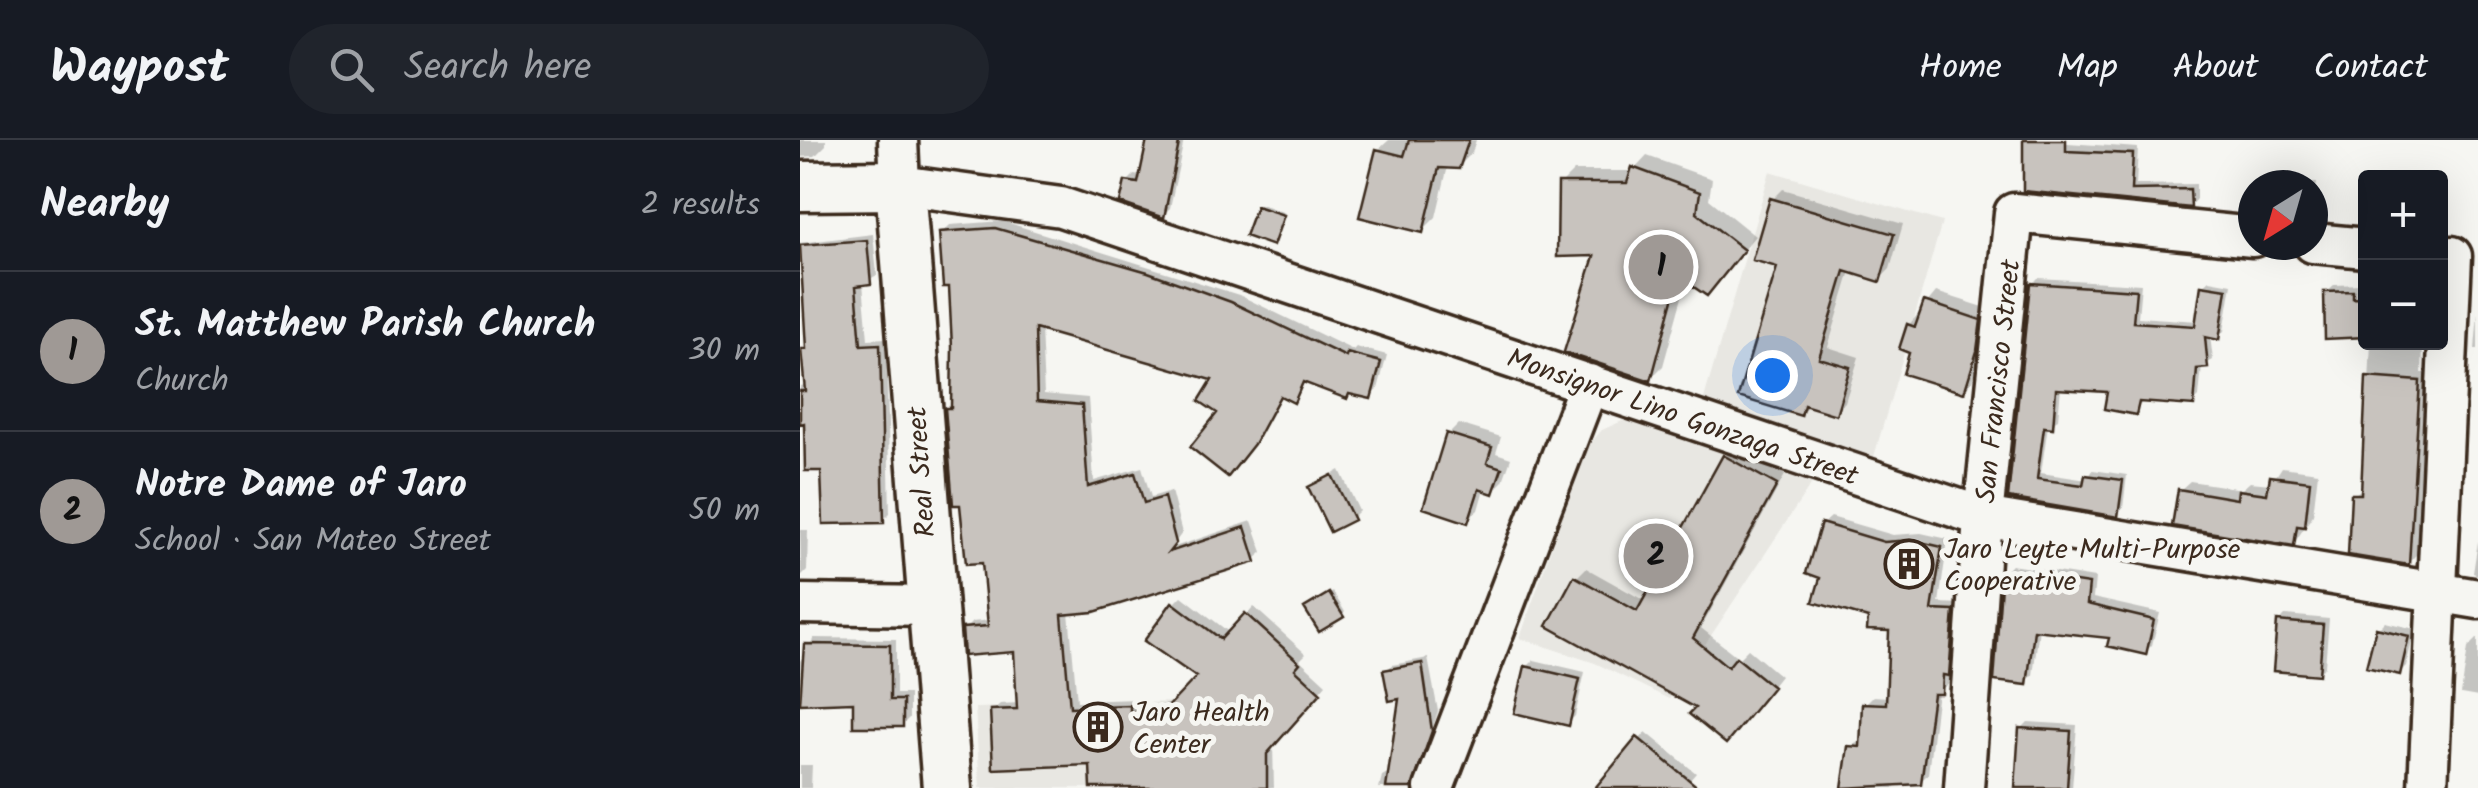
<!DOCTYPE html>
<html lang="en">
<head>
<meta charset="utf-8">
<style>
  :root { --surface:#171b24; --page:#20242c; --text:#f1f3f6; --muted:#9ea1a6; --line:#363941; --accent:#9f9995 }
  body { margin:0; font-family:Kalam,sans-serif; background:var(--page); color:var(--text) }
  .controls { position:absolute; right:30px; top:30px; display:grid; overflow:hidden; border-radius:10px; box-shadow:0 10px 40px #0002 }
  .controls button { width:90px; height:90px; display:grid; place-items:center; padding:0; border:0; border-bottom:2px solid var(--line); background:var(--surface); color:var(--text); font:50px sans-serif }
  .compass { position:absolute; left:1438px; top:30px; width:90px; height:90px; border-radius:50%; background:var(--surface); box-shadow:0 10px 40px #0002; rotate:217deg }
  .you { position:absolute; left:972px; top:235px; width:35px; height:35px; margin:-25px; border:8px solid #fff; border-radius:50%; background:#1a73e8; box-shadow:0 0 0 15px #1a73e833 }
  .badge { display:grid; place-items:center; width:65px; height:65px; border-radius:50%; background:var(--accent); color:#111; font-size:32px; font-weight:700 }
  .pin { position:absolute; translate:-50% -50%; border:5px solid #fff; box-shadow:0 2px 10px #0006 }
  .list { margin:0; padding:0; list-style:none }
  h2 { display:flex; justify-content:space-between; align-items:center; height:130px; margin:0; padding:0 40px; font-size:42px }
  h2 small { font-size:32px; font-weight:400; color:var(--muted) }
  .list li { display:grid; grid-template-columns:65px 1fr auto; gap:30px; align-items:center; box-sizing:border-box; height:160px; padding:0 40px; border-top:2px solid var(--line) }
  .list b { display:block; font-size:38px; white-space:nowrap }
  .list p { margin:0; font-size:32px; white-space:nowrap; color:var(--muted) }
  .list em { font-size:32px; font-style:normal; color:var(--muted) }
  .icon { flex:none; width:55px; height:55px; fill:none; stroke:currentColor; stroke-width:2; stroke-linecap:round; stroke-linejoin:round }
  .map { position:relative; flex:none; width:1678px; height:648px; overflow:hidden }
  header { display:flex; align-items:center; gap:60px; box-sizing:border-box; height:140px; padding:0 50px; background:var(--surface); border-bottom:2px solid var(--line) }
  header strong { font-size:48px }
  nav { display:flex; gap:55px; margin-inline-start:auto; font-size:35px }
  .search { width:700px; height:90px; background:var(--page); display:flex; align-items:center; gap:25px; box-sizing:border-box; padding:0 35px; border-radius:55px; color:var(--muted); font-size:38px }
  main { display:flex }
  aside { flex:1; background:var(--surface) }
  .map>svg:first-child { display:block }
  .built { fill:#e8e7e2 }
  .shadow { fill:#0003 }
  .building { fill:#c8c3be; stroke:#3b2a1e; stroke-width:2.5 }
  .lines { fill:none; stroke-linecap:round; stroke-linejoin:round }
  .minor-casing { stroke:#3b2a1e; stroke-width:45 }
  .major-casing { stroke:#3b2a1e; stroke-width:55 }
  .minor { stroke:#f6f6f2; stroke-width:38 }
  .major { stroke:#f6f6f2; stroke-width:48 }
  .labels { text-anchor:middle; stroke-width:10; stroke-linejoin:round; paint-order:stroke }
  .street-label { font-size:28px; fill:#3b2a1e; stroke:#f6f6f2 }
  .poi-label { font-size:28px; fill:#3b2a1e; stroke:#f6f6f2; text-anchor:start }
</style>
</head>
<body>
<header>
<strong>Waypost</strong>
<div class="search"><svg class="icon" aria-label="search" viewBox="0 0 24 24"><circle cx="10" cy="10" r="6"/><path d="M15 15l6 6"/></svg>Search here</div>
<nav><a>Home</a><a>Map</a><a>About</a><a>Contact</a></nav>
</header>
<main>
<aside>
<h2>Nearby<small>2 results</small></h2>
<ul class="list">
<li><span class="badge">1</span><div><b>St. Matthew Parish Church</b><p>Church</p></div><em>30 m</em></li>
<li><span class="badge">2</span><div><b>Notre Dame of Jaro</b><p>School · San Mateo Street</p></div><em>50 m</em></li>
</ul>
</aside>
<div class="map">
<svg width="1678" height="648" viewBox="0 0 1678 648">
  <rect width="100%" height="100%" fill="#f6f6f2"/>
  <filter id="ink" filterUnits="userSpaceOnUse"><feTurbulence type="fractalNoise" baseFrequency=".01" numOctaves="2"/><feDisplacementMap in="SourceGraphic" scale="20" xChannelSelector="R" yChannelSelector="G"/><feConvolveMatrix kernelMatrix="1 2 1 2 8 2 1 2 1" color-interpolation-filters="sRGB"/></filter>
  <g filter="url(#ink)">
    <path class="built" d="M970 31 1142 82 1073 320 901 269Z
      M831 277 1018 334 869 559 795 523 720 498 786 308 802 290Z
      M408 561 415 648H180L175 568Z"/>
    <path class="shadow" d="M0 0H26V5L15 16 0 17Z
      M349 0H384L370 68 363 75 327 42 334 35 342 36Z
      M589 0H676L672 13 658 27 648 26 636 77 623 90 578 10Z
      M1226 0 1338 8 1336 45 1396 44V59L1390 66 1225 49Z
      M847 16 912 39 909 59 955 96 907 153 887 139 863 226 850 239 798 114 761 44 774 31H833Z
      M1484 42 1517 43 1513 76V45H1481Z
      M983 49 1103 84 1090 129 1080 139 1051 131 1028 207 1059 217 1045 262 1035 272 1010 264 1000 273 973 59Z
      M461 64 485 73 472 103 458 67Z
      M203 81 439 155 553 210 556 207 587 215 578 249 570 257 506 241 493 260 482 255 461 293 436 326 416 239 241 188 244 254 288 258 294 341 342 327 351 357 371 351 382 393 371 408 452 381 463 412 455 419 269 472 277 561 337 559V566L374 564 399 537 374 464 382 456 430 493 454 467 506 514 500 520 526 544 473 604 474 648H293L292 622 192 571 200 564 219 563 216 509 165 489 172 482 190 480 185 420 148 268 153 262 151 144 142 93 150 85Z
      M73 94 77 135 63 143 68 199 86 198 90 373 83 380 23 328 7 281H0V246L7 245 4 210 8 206 0 103Z
      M1238 138 1341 144 1338 177 1398 181 1403 146 1410 140 1432 144 1424 191 1418 197 1410 196 1413 220 1402 226 1399 257 1393 263 1343 259 1336 272 1310 250 1261 247 1258 279 1248 285 1241 333 1287 340 1293 330 1327 335 1323 368 1317 374 1210 356 1232 144Z
      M1561 144V150L1566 151V195L1526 153 1535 145Z
      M1136 152 1190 169 1187 198 1173 240 1163 251 1113 211 1109 185Z
      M1678 173V209H1675Z
      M1571 202H1623L1622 233H1627L1617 414 1609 422 1554 355 1564 347Z
      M659 284 701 297 696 313 711 318 703 341 693 351 684 349 678 370 667 380 649 294Z
      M935 307 985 335 901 488 939 518 948 509 980 536 936 591 899 567 776 438 786 428 845 461 925 317Z
      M1482 327 1518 332 1513 375 1494 403 1380 350 1390 341 1442 349 1450 342 1471 344Z
      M540 330 559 371 552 378 511 347Z
      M1031 377 1093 395 1121 393 1148 399 1139 463 1161 464 1156 526 1149 532V544L1138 551 1128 634 1120 642 1097 641 1094 648H1045L1050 607 1063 599 1065 564 1073 556 1089 557 1092 489 1023 436V384Z
      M0 390H8L7 431 1 437Z
      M1678 401V435L1673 433Z
      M1211 425 1295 438 1293 458 1360 473 1352 505 1345 512 1312 496 1239 488 1233 535 1226 542 1204 432Z
      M533 452 545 472 542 475 510 466Z
      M1486 475 1529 479 1525 526 1518 533 1479 482Z
      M1585 482 1615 489 1606 526 1599 533 1578 489Z
      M14 498 96 499V554H109V578L102 585 55 560 0 562V521Z
      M1678 498V557L1661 554 1668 508Z
      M628 518 638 571 618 632 619 648H579L582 636 591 631 602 556 586 531 592 525Z
      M734 520 785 532 775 576 768 583 727 527Z
      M1228 582 1277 585 1272 648H1217L1221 589Z
      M846 592 896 633 883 648H793L802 643Z
      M0 625H12L11 648H0Z"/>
    <path class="building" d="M347 0 379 3 364 78 320 63 325 41 338 43Z
      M609 0H669L659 29 639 28 623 93 559 77 576 9 604 16Z
      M1223 0H1266V11L1333 14 1331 50 1390 49 1391 68 1223 51Z
      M832 27 900 52 897 73 944 110 907 156 879 137 851 241 764 212 794 116 757 117 758 43H827Z
      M970 58 1094 94 1080 142 1045 131 1019 218 1050 227 1036 275 1004 265 1001 276 938 257 977 127 952 120Z
      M456 66 484 75 473 106 445 96Z
      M195 88 348 132 431 162 546 217 547 213 581 222 571 259 549 254 547 259 503 242 494 263 480 256 454 304 428 337 390 307 417 273 399 261 412 240 235 189 237 261 282 265 288 347 335 333 344 363 364 357 376 403 369 412 445 387 456 422 294 472 262 475 270 567 330 565V572L364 571 396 537 344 501 372 462 421 499 445 473 500 523 495 529 521 553 467 614V648H291L290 625 193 629 190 570 217 569 214 512 164 516 162 488 188 486 182 423 166 424 160 365H153L145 268H151L152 207 149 147H143L139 92Z
      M67 100 71 144 56 146 61 205 80 204 84 383 23 384 21 331H5L4 283 0 284V251H5L1 209H6L0 105Z
      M1230 143 1336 150 1333 182 1395 186 1401 145 1427 149 1419 200 1405 197 1408 228 1397 229 1394 266 1339 262 1336 275 1304 269 1307 252 1256 249 1253 288 1244 287 1237 339 1283 345 1285 335 1323 340 1318 377 1208 358Z
      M1553 151V158L1566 159V197L1525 199 1524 152Z
      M1124 161 1181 180 1177 211 1164 253 1103 234 1109 213 1099 209 1107 184 1115 187Z
      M1566 237 1620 241 1609 425 1548 415 1551 354H1561Z
      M646 293 692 307 687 323 702 328 693 354 679 349 668 383 623 368Z
      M923 315 977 345 893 498 928 527 936 517 973 547 926 604 889 574 895 568 747 486 774 436 837 471Z
      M532 335 554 380 530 392 508 347Z
      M1470 336 1510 341 1505 387 1497 386 1494 406 1372 386 1378 349 1437 359 1438 350 1467 354Z
      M1021 383 1084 402 1112 400 1142 407 1132 470 1154 471 1149 536 1143 535 1142 554H1133L1121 644 1042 648 1048 606 1060 607 1062 563 1086 564 1089 491 1067 490 1068 478 1013 462 1020 438 1006 433Z
      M1202 431 1289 444 1287 464 1354 480 1346 515 1307 506 1309 498 1234 490 1227 545 1194 541Z
      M529 453 544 477 519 492 504 468Z
      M1477 481 1523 485 1519 535 1473 531Z
      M1576 488 1609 496 1600 535 1566 527Z
      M4 504 90 505V560H103V587H53V562L0 564Z
      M622 523 632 591 612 648H586L599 559 589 561 583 530Z
      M725 526 780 539 769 586 714 573Z
      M1219 588 1271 591 1267 648H1215Z
      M837 597 899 648H795Z"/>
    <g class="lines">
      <g class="minor-casing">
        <path id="minor" d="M98 0 100 45 261 67 1183 377 1678 459
          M1513 103 1566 108
          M0 464 130 466
          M634 648 789 244
          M1164 648 1183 377 1214 73 1453 97
          M1628 648 1652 116"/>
      </g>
      <g class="major-casing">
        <path id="major" d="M0 46 100 45 147 648"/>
      </g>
      <use href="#minor" class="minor"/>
      <use href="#major" class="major"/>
    </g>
  </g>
  <defs>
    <g id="building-ring" transform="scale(2.5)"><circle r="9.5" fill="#f6f6f2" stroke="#3b2a1e" stroke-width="1.5"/><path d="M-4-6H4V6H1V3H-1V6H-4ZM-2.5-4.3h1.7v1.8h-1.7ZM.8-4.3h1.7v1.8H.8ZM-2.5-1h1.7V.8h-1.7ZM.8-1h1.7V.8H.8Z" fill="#3b2a1e"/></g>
  </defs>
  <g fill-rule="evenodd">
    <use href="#building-ring" x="1109" y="424"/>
    <use href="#building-ring" x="298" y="587"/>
  </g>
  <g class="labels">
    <g class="street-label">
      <text transform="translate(1197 241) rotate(-84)" y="10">San Francisco Street</text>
      <text transform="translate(883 276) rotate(19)" y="10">Monsignor Lino Gonzaga Street</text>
      <text transform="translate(120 332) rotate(-94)" y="10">Real Street</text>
    </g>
    <g class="poi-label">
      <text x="1144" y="418">Jaro Leyte Multi-Purpose<tspan x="1144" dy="32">Cooperative</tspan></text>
      <text x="333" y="581">Jaro Health<tspan x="333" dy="32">Center</tspan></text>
    </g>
  </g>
</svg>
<div class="controls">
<button>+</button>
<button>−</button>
</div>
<svg class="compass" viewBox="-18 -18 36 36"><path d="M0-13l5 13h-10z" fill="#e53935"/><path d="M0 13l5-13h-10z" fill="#9ea1a6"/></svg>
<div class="you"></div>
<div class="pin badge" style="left:861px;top:127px">1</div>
<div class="pin badge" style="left:856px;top:416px">2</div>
</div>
</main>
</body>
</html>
